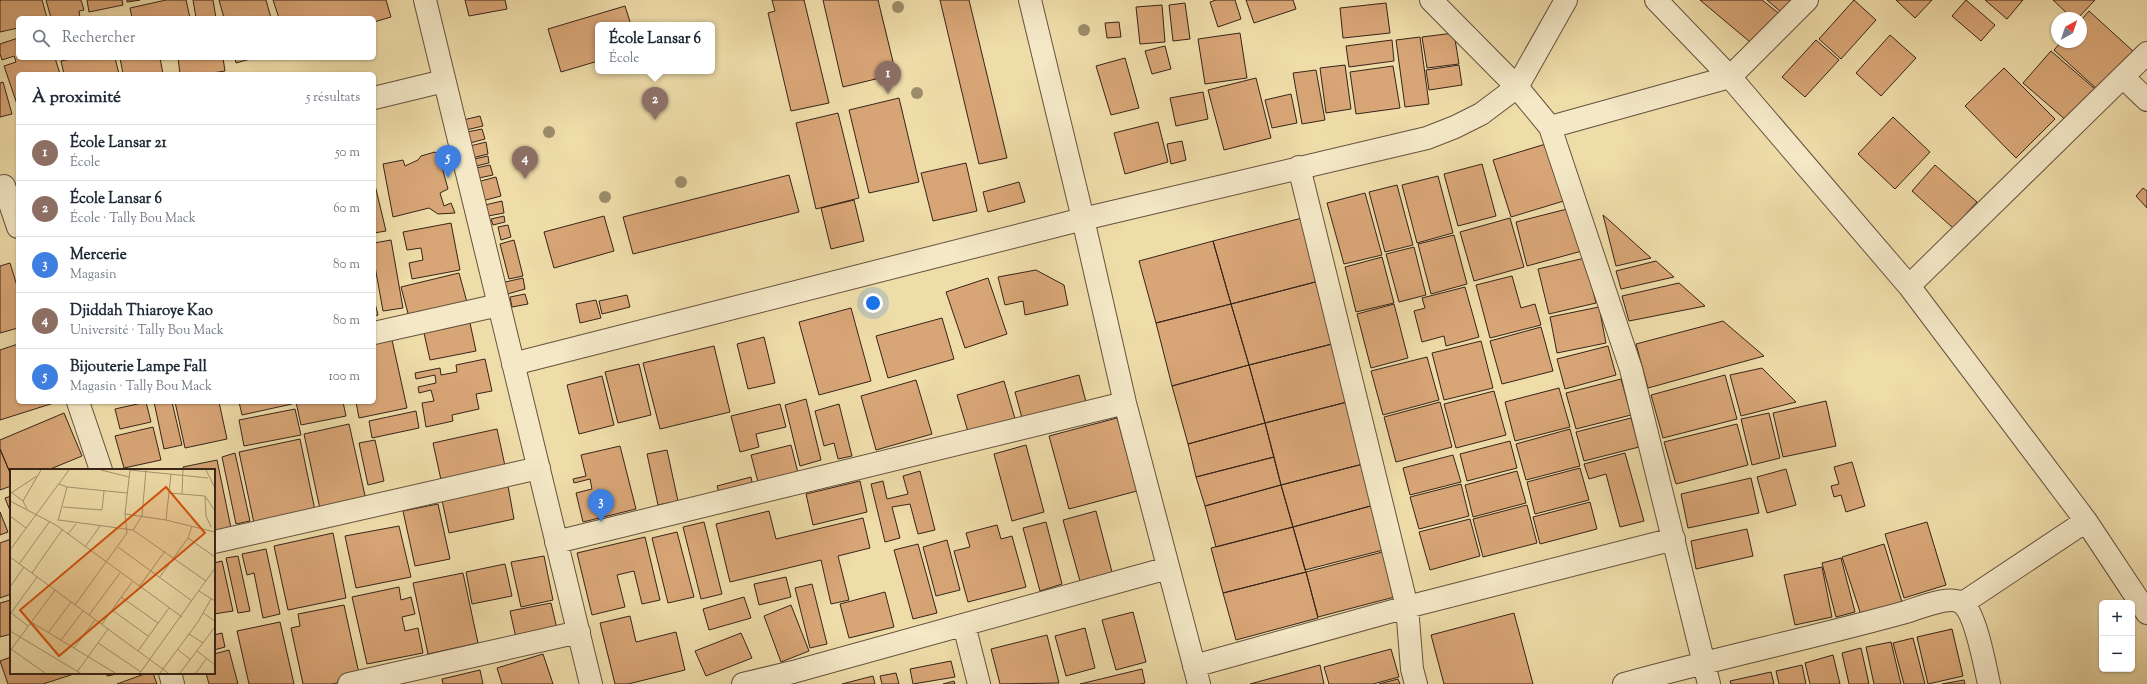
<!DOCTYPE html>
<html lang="fr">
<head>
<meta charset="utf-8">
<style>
  :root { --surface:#fff; --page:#f2f2f3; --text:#1f2937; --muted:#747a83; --line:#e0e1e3; --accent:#8f2418 }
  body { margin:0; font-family:"Sorts Mill Goudy",serif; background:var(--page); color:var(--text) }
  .controls { position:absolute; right:12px; bottom:12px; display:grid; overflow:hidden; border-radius:6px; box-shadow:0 1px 3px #0004 }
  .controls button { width:36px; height:36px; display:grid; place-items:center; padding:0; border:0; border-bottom:1px solid var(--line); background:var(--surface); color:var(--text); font:20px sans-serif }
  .compass { position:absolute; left:2051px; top:12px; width:36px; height:36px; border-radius:50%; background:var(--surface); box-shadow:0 1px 3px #0004; rotate:40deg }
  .you { position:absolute; left:873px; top:303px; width:14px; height:14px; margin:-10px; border:3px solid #fff; border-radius:50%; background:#1a73e8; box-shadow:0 0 0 6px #1a73e833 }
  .badge { display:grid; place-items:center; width:26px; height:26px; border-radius:50%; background:var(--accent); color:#fff; font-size:13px; font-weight:700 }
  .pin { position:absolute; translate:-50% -33px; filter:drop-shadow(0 1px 2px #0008) }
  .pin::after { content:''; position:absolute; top:21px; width:14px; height:12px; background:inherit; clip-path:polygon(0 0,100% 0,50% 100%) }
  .popup { position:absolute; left:595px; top:22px; width:120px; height:52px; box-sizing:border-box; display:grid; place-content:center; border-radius:6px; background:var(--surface); filter:drop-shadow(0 1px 3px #0005); font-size:13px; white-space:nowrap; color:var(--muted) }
  .popup b { font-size:15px; color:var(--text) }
  .popup::after { content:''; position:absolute; left:50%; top:100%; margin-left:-8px; border:8px solid transparent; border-top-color:var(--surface) }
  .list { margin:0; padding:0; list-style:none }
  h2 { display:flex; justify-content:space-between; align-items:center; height:52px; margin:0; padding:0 16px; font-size:17px }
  h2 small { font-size:13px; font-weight:400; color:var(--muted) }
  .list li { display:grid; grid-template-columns:26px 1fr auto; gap:12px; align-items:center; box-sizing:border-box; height:56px; padding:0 16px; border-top:1px solid var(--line) }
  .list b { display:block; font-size:15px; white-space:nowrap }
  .list p { margin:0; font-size:13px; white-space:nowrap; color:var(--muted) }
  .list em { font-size:13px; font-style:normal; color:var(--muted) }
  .icon { flex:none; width:22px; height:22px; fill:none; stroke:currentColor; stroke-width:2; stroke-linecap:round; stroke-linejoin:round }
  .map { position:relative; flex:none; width:2147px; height:684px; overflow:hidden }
  .search { position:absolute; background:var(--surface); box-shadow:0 1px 3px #0004; left:16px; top:16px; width:360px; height:44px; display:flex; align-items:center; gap:10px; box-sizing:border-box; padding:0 14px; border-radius:6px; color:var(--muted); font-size:15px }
  .panel { position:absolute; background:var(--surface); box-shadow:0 1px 3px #0004; left:16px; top:72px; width:360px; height:332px; border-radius:6px }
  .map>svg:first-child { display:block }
  .building { fill:#d8a576; stroke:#372419 }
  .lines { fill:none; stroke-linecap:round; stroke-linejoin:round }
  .minor-casing { stroke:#65523d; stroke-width:24 }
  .minor { stroke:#f4e8c7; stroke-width:22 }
  .tree { fill:#9c8c69 }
  .inset-road { fill:none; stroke:#a5926f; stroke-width:1 }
  .view { fill:#d6540d; fill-opacity:0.15; stroke:#d6540d; stroke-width:2 }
  .inset-edge { fill:none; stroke:#372419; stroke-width:2 }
</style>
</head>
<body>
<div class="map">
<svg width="2147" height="684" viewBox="0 0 2147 684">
  <rect width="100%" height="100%" fill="#eedca9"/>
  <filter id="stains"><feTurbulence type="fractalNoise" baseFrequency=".005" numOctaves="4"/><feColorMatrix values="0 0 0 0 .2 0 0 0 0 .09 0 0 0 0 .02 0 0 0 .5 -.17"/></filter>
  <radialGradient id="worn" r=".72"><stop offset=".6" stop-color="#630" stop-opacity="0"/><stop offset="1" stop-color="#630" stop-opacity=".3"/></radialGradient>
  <path class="building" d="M0 0H42L47 18H18V28L0 32Z
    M46 0H81L84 10 79 11 80 18H51Z
    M87 0H122L123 5 89 12Z
    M127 0H140L127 2Z
    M166 0H186L190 18H132L130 8Z
    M193 0H213L216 18H196Z
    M219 0H266L271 18H224Z
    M273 0H386L391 17 374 22V18H279Z
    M465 0H505L507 9 469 16Z
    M772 0H804L829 103 791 111 768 13 775 11Z
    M823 0H878L896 74 843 87Z
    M940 0H969L1007 158 979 164Z
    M1216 0H1235L1241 19 1218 27 1210 2Z
    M1246 0H1293L1296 9 1254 23Z
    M1700 0H1762L1782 16 1756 47Z
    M1767 0H1791L1781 12Z
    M1854 0 1876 20 1841 59 1819 39Z
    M1896 0H1932L1915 18Z
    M1966 0 1995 25 1981 41 1952 16Z
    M1985 0H2023L2007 19Z
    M2053 0H2095L2078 18H2072Z
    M1185 3 1190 39 1173 41 1169 5Z
    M1386 3 1390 33 1343 38 1340 8Z
    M1162 5 1165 42 1140 44 1136 7Z
    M625 6 631 25H598V61L561 72 548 29Z
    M2089 11 2134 52 2099 91 2054 50 2061 42H2081V20Z
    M1119 22 1121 37 1107 38 1105 23Z
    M1240 33 1247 78 1205 84 1198 39Z
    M1454 33 1459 64 1427 68 1422 37Z
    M1890 35 1916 58 1881 96 1856 73Z
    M1420 37 1429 104 1405 107 1396 40Z
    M18 38V58H55L60 74H18V107L4 66 16 62 14 56 2 60 0 54V44Z
    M1392 40 1394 61 1349 67 1346 46Z
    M1816 40 1839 60 1805 97 1782 77Z
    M1165 46 1171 69 1152 74 1145 51Z
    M2051 51 2095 89 2067 121 2023 83Z
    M75 58H115L119 74H64L61 61Z
    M120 58H160L163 74H123Z
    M178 58H223L225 71 206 74H180Z
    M235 58H254L236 63Z
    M1125 58 1139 108 1111 115 1096 66Z
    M1345 65 1351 109 1326 113 1320 68Z
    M1459 65 1462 85 1429 90 1426 70Z
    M1393 66 1400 108 1356 114 1350 72Z
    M2004 68 2055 119 2016 158 1965 106Z
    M1316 70 1325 120 1302 124 1293 73Z
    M1256 78 1271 138 1224 150 1208 90Z
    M3 82 12 114 0 117V83Z
    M1203 92 1208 119 1176 126 1170 98Z
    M1291 94 1297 123 1272 128 1265 100Z
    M899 98 919 182 869 193 849 110Z
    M838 113 859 198 816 209 796 123Z
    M480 116 483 126 466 130 463 120Z
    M1893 117 1930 152 1895 189 1858 154Z
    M1158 122 1168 162 1125 174 1114 133Z
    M482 129 485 139 470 143 467 132Z
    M1182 141 1186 160 1171 164 1167 144Z
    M486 142 488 154 472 158 470 146Z
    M1549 143 1567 200 1511 217 1493 160Z
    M435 152 439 156 448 189 440 193 444 206 451 203 455 213 438 214 429 208 393 217 383 164 403 160 405 166 418 160 421 156Z
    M488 156 489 163 476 166 474 159Z
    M966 163 977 211 933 221 921 173Z
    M1482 164 1496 216 1458 226 1444 174Z
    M490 165 493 175 479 178 476 168Z
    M1935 165 1977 202 1953 228 1912 191Z
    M789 175 799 212 633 254 623 217Z
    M1438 176 1453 233 1417 243 1402 185Z
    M496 177 501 196 482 201 477 182Z
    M374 181 386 231 374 233Z
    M1019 182 1025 202 988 212 983 192Z
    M1397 185 1413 245 1385 252 1369 192Z
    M2143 188 2147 191V208L2136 196Z
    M1365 193 1382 255 1344 264 1327 203Z
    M854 200 864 241 831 249 821 208Z
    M502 201 504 213 488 216 485 205Z
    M1571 208 1582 251 1527 266 1516 222Z
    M1603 215 1610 221 1651 258 1616 266Z
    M504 216 505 222 493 225 491 219Z
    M604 216 614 251 554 268 544 232Z
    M1302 218 1319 281 1231 304 1213 241Z
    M1510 218 1524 267 1474 281 1460 232Z
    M451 223 460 270 412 279 409 263 423 260 421 248 407 250 403 232Z
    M508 225 511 237 501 240 498 227Z
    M1454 235 1467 284 1431 294 1418 244Z
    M391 240 403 308 383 311 374 261V243Z
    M514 240 523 276 509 279 500 244Z
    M1213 241 1231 304 1156 323 1139 261Z
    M1414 247 1426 295 1399 302 1386 254Z
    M1382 257 1394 303 1356 312 1345 267Z
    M1585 258 1596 303 1549 314 1538 269Z
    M1656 261 1674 277 1621 289 1616 271Z
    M10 263 18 289V328L0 333V266Z
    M1036 270 1064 285 1068 305 1025 315 1023 301 1005 305 998 277Z
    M459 273 468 306 410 321 401 287Z
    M1512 276 1521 308 1535 304 1541 325 1490 338 1476 285Z
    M523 278 525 289 504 295 501 283Z
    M988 278 1007 334 965 348 946 292Z
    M1319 281 1336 343 1249 365 1231 304Z
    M1679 283 1705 306 1629 321 1622 296Z
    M1465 287 1479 337 1446 346 1444 336 1422 342 1414 311 1425 308 1422 298Z
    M525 294 528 304 512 307 510 297Z
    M627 295 630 307 602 314 599 301Z
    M374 299 378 315 374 316Z
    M596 300 601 318 580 323 576 304Z
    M1231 304 1249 365 1172 386 1156 323Z
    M1394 304 1408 358 1371 368 1357 314Z
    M1599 307 1606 343 1557 353 1550 317Z
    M851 308 871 381 819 395 799 322Z
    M942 318 954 359 888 378 876 336Z
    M1723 321 1764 356 1648 388 1636 344Z
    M470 323 476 351 430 360 424 333Z
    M1541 327 1553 371 1502 384 1490 341Z
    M764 337 775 383 748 389 737 344Z
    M392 340 407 408 359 418 356 402H374V344Z
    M1481 341 1493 388 1444 400 1432 353Z
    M1336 343 1351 401 1265 423 1249 365Z
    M18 344V402H57L0 420V350Z
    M714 346 730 412 660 429 643 363Z
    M1608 346 1616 375 1565 389 1557 359Z
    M1427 357 1439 400 1383 415 1371 371Z
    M485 359 492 391 476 394 479 409 452 415 453 421 426 427 422 403 434 401 431 390 419 393 418 387 436 383 435 375 416 379 415 373 440 368 441 375 457 372 456 365Z
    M639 364 651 415 618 423 605 372Z
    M1249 365 1265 423 1188 444 1172 386Z
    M1762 368 1796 402 1741 416 1730 375Z
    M1079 375 1086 402 1022 418 1015 392Z
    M1725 375 1737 419 1663 438 1651 395Z
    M602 376 614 425 579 434 567 385Z
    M1621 379 1631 415 1576 429 1566 393Z
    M916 380 932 434 876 450 861 396Z
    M1004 381 1016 422 969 435 957 395Z
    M1559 388 1570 427 1515 441 1505 402Z
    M1494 391 1506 435 1456 448 1444 404Z
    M806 399 821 460 800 466 785 405Z
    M1351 401 1367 463 1281 485 1265 423Z
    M1826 401 1836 446 1783 457 1773 413Z
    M146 402 151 422 120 429 115 409Z
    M154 402H172L182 445 164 449Z
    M175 402H219L227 439 185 448Z
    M239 402H292V404L242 415Z
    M296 402H343L346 416 301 425Z
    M1440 402 1452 447 1396 462 1384 417Z
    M780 404 786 427 756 434 759 447 740 452 731 416Z
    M839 404 852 456 838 459 834 443 824 446 815 411Z
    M295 409 301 435 244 446 239 420Z
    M416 411 419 428 372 438 369 421Z
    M64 413 82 456 48 470H11V475L0 449V440Z
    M1769 413 1780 458 1752 465 1741 419Z
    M1117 418 1137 491 1069 509 1049 436Z
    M1631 418 1639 447 1584 461 1576 432Z
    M1265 423 1274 457 1196 477 1188 444Z
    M349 424 366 500 320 509 304 434Z
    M1737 424 1748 465 1676 484 1664 442Z
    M153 427 161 460 124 468 115 436Z
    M497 429 505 466 441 480 433 443Z
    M1570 429 1580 466 1526 480 1516 444Z
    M300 439 316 515 255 528 239 452Z
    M375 440 384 481 368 485 359 443Z
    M1510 441 1517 468 1467 481 1460 454Z
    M791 445 798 473 758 482 751 455Z
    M1026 445 1044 512 1012 521 994 454Z
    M620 446 636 509 583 522 576 493 592 489 590 479 574 483 573 479 586 476 581 455Z
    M0 449 11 475V486L0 490Z
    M667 450 678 501 658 505 647 454Z
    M235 453 250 521 236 524 222 457Z
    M1625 453 1644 521 1620 527 1606 474 1589 479 1584 464Z
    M1453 455 1461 482 1410 495 1403 468Z
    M1274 457 1281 485 1205 506 1196 477Z
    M217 460 231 528 214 531V470H184L183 467Z
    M1852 462 1865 506 1846 512 1841 495 1834 497 1831 486 1839 484 1834 467Z
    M1367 463 1378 504 1293 527 1281 485Z
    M1580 468 1589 500 1535 514 1527 482Z
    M1786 469 1796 505 1767 513 1757 477Z
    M920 471 935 530 918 534 910 504 892 507 900 538 885 542 871 484 883 481 887 499 908 494 903 476Z
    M1517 471 1526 503 1473 517 1465 485Z
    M751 477 753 487 720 496 717 486Z
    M1751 478 1759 513 1688 528 1681 494Z
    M860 481 867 512 813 525 806 494Z
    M1461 484 1469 516 1419 529 1410 497Z
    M1281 485 1293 527 1216 547 1205 506Z
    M508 486 514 519 449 533 442 500Z
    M11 496V513L5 498Z
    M1590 502 1597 529 1540 544 1533 517Z
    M438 504 450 559 415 566 403 511Z
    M1378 504 1391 548 1305 570 1293 527Z
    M1527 505 1537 543 1483 557 1473 519Z
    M769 511 776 539 863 518 870 548 838 556 849 600 831 604 821 560 730 582 716 524Z
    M1096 511 1112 572 1080 581 1063 520Z
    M0 512 8 532 0 535Z
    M1470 519 1480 556 1430 570 1419 532Z
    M704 522 722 594 701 599 683 527Z
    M1046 522 1062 584 1040 591 1023 528Z
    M1927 522 1946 585 1904 598 1885 534Z
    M997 525 1001 539 1012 536 1026 587 968 602 954 551 970 547 966 533Z
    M399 526 411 577 356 588 345 536Z
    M1293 527 1306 572 1223 593 1211 548Z
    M1747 529 1753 556 1696 569 1691 541Z
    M677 532 694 597 668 603 652 538Z
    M333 533 346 598 288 610 274 546Z
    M645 537 660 600 642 604 634 571 617 575 625 607 592 615 577 553Z
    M11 539V594L0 598V543Z
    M947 540 960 590 936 596 923 547Z
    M918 544 937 613 913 619 894 550Z
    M1884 544 1902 602 1861 615 1842 557Z
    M266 549 280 614 263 618 254 573 247 575 242 554Z
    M1390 550 1402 595 1318 617 1306 572Z
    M238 556 250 611 238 613 226 558Z
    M544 556 553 600 521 607 511 562Z
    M1841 558 1855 612 1836 617 1822 563Z
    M222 561 233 611 214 614V563Z
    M505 564 512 596 472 604 466 572Z
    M1822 567 1832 617 1795 625 1784 575Z
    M1306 572 1318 618 1236 640 1223 593Z
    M463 573 478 643 428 654 413 583Z
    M786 577 791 597 759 605 754 584Z
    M812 584 827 644 810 648 795 588Z
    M399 587 401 600 411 597 415 614 402 617 405 631 418 628 423 653 367 664 352 597Z
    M885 592 894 627 849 638 840 604Z
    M744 597 751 618 709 630 703 609Z
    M11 600V634L0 637V603Z
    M551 603 557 629 516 638 510 611Z
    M344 605 360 678 332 684H303L291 628 300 626 298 614Z
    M791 605 809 651 781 662 764 616Z
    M1133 612 1146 662 1116 670 1102 620Z
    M1514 613 1533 684H1444L1431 635Z
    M630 616 636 642 676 632 685 670 628 684H615L600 623Z
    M280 622 294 684H249L237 631Z
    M1085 628 1095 668 1066 676 1055 636Z
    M1952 629 1963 676 1928 684 1917 637Z
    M222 633 225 647 214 650V635Z
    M741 633 752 658 706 676 695 651Z
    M1047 635 1059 683 1000 684 991 649Z
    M1913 638 1925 684H1904L1893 643Z
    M1891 642 1901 684H1874L1866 647Z
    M1861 648 1869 684H1849L1842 653Z
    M1391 649 1399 677 1373 684H1329L1324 667Z
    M229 650 238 684H209L206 673H214V654Z
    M543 654 553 684H502L497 668Z
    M1833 655 1840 684H1810L1805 663Z
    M11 657V673H77L43 684H8L0 661Z
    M951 661 955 677 913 684 910 669Z
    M1320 665 1324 684H1250Z
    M1802 665 1806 684H1779L1776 671Z
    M1142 669 1145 683 1140 684H1080Z
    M480 670 483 684H443L442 679Z
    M1771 672 1774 684H1731L1730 681Z
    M107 673H122L107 676Z
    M147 673H153L157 684H117Z
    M896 673 899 684H882L880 676Z
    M873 676 875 684H842Z
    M1398 679 1400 684H1379Z
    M1964 680 1965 684H1942Z
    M954 681 955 684H943Z"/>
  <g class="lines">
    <g class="minor-casing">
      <path id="minor" d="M425 0 591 684
        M1030 0 1083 219 1125 403 1199 684
        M1431 0 1517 87 1550 127 1631 369 1709 684
        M1656 0 1730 77 1909 286 2086 521 2147 613
        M2123 77 2147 100
        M374 98 444 81
        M1550 127 1730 77 1807 0
        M1299 167 1407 607 1412 669 1416 684
        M4 186 18 227
        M1909 286 2147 53
        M374 333 499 305
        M513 364 1083 219 1427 138 1455 127 1481 114 1517 87 1566 0
        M78 402 101 470
        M214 542 539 468
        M556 542 1125 403
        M1963 603 2086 521
        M964 625 979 684
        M1194 666 1407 607 1674 539
        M170 673 173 684
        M349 684 579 632
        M743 684 793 672 1168 568
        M1624 684C1717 658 1812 638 1906 612 1919 608 1952 594 1963 604 1976 615 1985 666 1989 684"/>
    </g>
    <use href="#minor" class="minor"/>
  </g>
  <g class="tree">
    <circle cx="898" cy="7" r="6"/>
    <circle cx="1084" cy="30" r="6"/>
    <circle cx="917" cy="93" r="6"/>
    <circle cx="549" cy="132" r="6"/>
    <circle cx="681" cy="182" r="6"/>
    <circle cx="605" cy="197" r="6"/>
  </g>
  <g transform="translate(10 469)">
    <rect width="205" height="205" fill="#eedca9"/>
    <path class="inset-road" d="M91 1 119 8M120 1 198 9M196 1 205 19M49 15 57 18 117 24M1 23 13 32 17 40M1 24 27 7M159 24 195 27 205 42M172 25 173 1M195 27 196 47 201 58M0 32 46 56 172 148M13 32 31 1M53 38 92 41 94 22M115 45 156 51 205 63M0 47 16 59M49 51 123 61 196 112M156 51 161 5M48 52 57 18M123 61 132 47 136 1M58 65 66 55M178 69 205 88M75 78 90 57M108 78 182 132M0 81 59 1M0 88 158 204M9 95 40 52M22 104 52 61M149 109 178 69 182 57M0 118 14 98M129 118 155 82M189 122 205 132M111 128 148 154M65 136 117 64 115 45 120 1M102 141 138 167M0 143 18 157M1 144 27 108M193 144 205 152M79 146 110 104M21 153 105 204M92 155 122 113M0 162 70 204M38 164 61 133M179 165 193 174M51 171 73 142M88 174 131 203M64 179 85 151M1 180 35 204M167 180 181 191M0 182 45 121M128 182 159 139M187 182 205 196M67 203 98 160M130 204 205 99M150 204 188 153 201 130M170 204 205 158M186 204 196 190"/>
    <path class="view" d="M156 18 195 64 49 187 10 141Z"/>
    <rect width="205" height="205" class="inset-edge"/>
  </g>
  <rect width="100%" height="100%" filter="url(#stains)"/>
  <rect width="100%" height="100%" fill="url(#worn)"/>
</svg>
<div class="controls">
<button>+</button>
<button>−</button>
</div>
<svg class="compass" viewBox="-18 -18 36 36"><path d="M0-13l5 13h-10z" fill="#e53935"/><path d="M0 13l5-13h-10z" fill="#747a83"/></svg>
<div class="you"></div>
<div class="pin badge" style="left:888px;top:94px;background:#8d6e63">1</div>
<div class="pin badge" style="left:655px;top:120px;background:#8d6e63">2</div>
<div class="popup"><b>École Lansar 6</b>École</div>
<div class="pin badge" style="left:601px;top:522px;background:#3f7fe0">3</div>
<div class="pin badge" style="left:525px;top:179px;background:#8d6e63">4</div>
<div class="pin badge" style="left:448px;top:178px;background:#3f7fe0">5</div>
<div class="search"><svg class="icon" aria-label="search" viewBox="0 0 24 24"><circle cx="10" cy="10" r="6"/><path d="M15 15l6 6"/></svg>Rechercher</div>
<section class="panel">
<h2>À proximité<small>5 résultats</small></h2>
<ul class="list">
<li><span class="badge" style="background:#8d6e63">1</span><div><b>École Lansar 21</b><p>École</p></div><em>50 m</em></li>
<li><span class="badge" style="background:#8d6e63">2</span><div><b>École Lansar 6</b><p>École · Tally Bou Mack</p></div><em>60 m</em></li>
<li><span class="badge" style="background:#3f7fe0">3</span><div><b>Mercerie</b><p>Magasin</p></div><em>80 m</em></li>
<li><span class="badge" style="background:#8d6e63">4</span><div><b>Djiddah Thiaroye Kao</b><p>Université · Tally Bou Mack</p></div><em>80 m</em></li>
<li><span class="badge" style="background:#3f7fe0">5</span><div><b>Bijouterie Lampe Fall</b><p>Magasin · Tally Bou Mack</p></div><em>100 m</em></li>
</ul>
</section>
</div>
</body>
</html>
